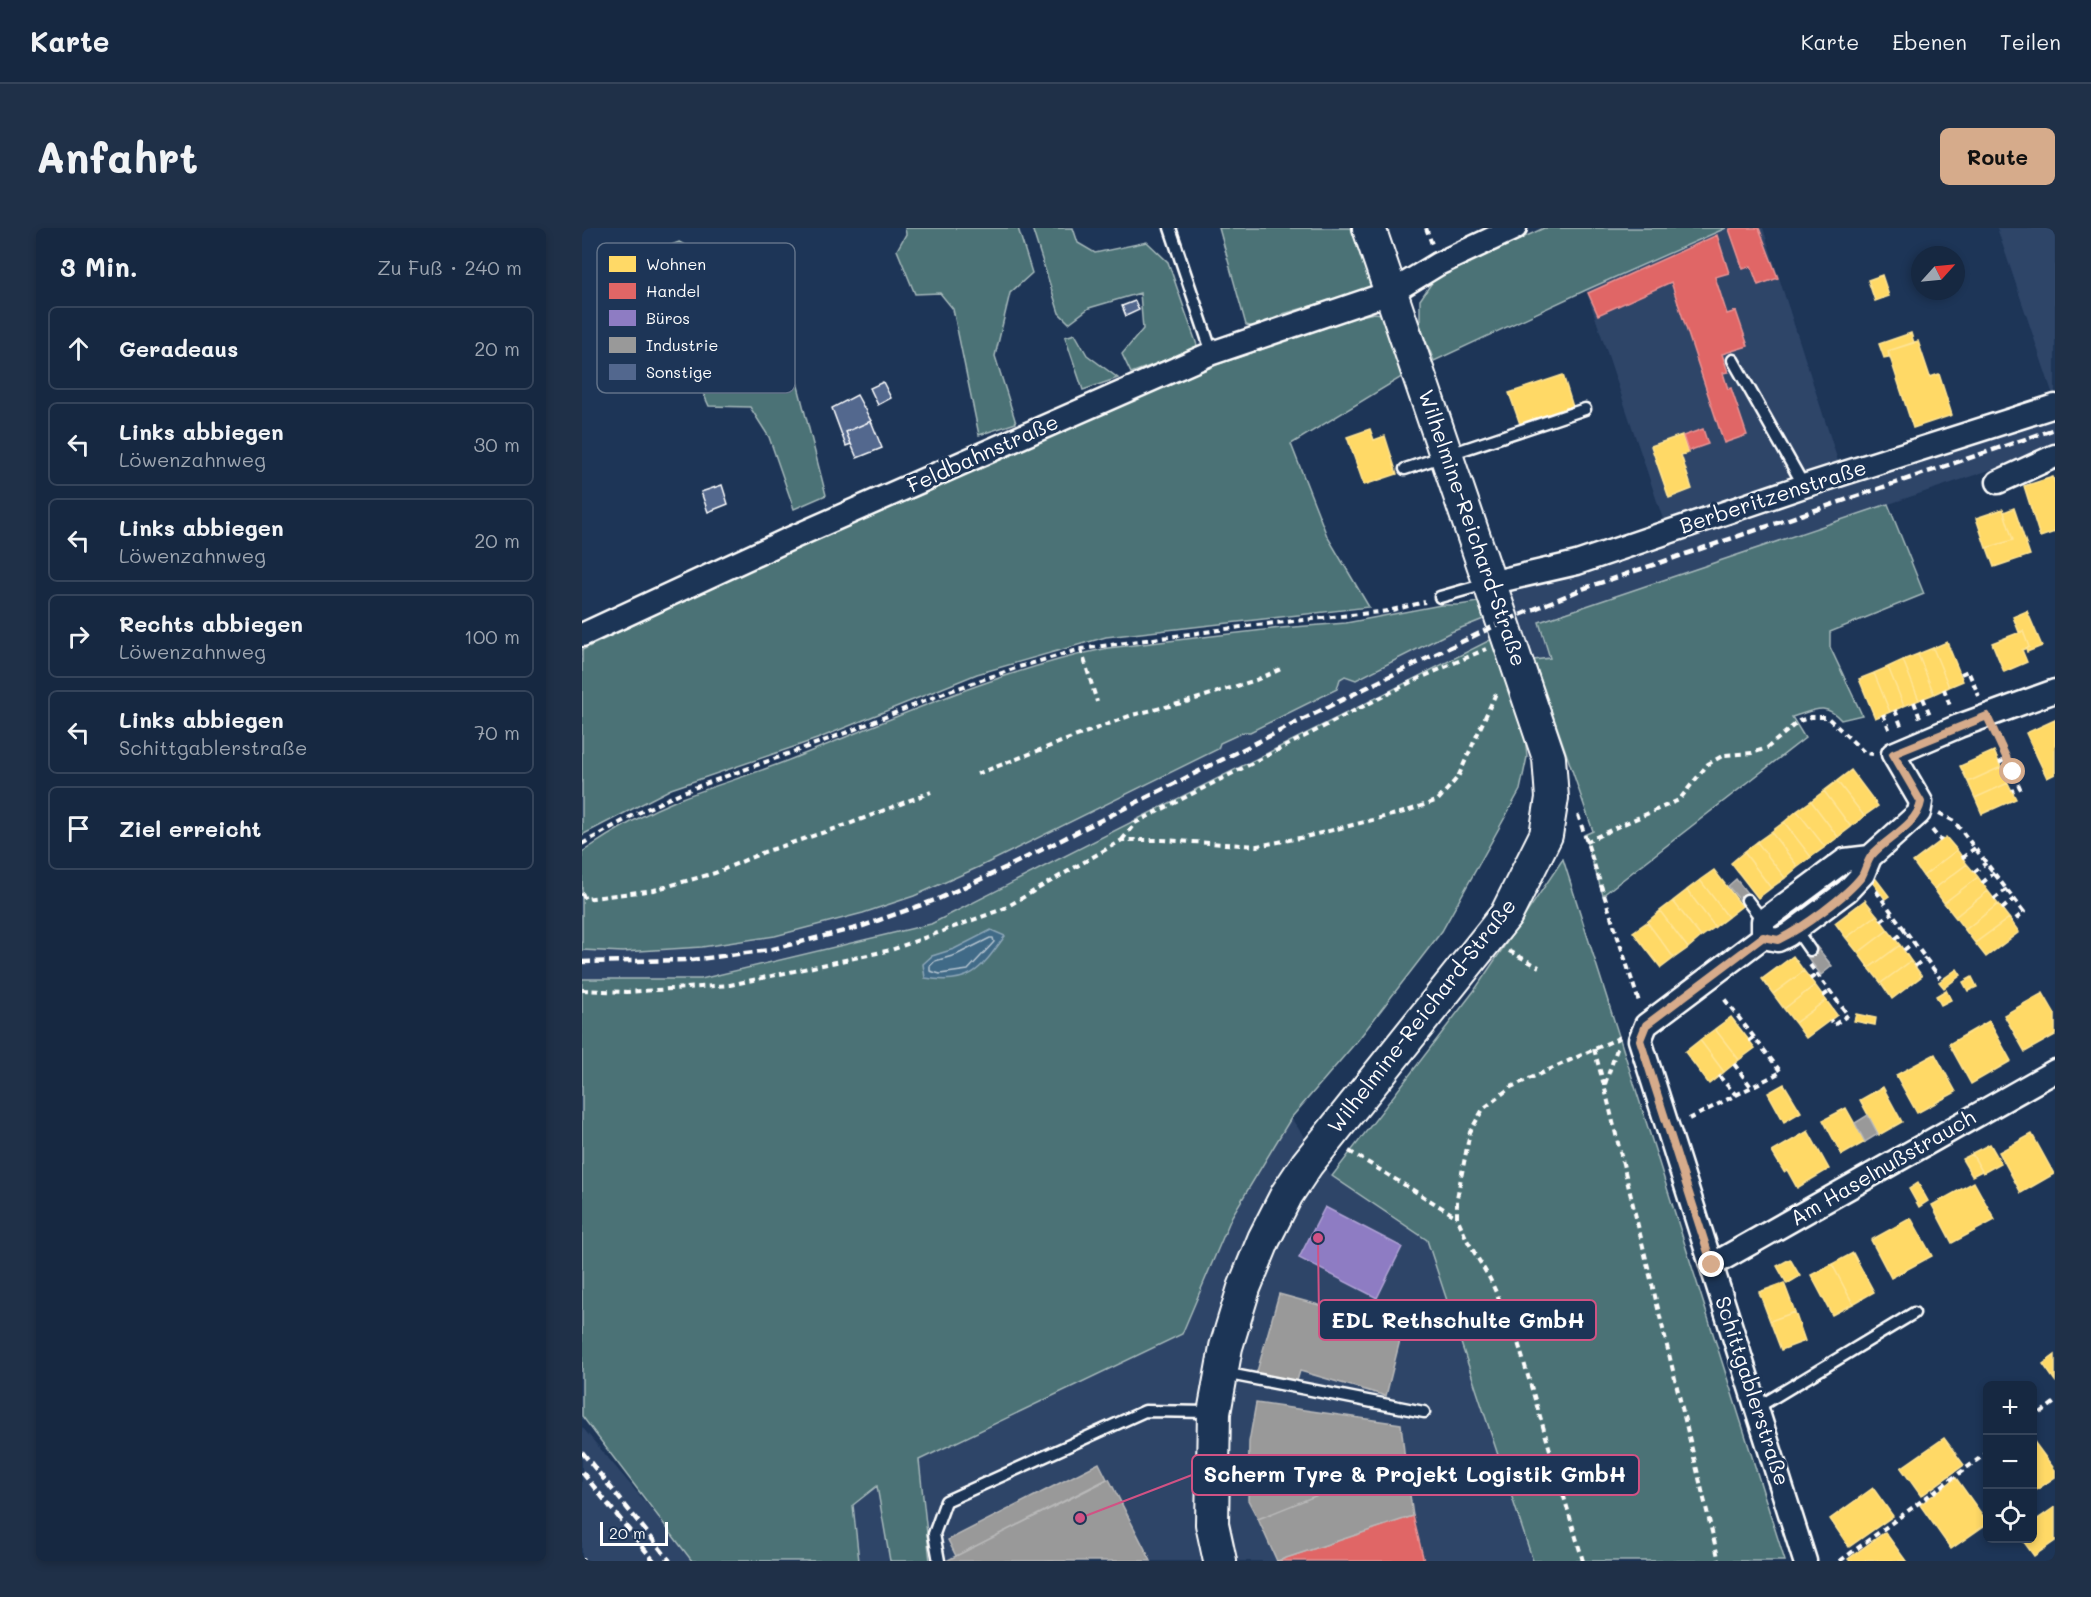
<!DOCTYPE html>
<html lang="de">
<head>
<meta charset="utf-8">
<style>
  :root { --surface:#162841; --page:#1f3048; --text:#f1f3f6; --muted:#9ea6b1; --line:#35445a; --accent:#d6ab8b }
  body { margin:0; font-family:Mali,sans-serif; background:var(--page); color:var(--text) }
  .controls { position:absolute; right:18px; bottom:18px; display:grid; overflow:hidden; border-radius:9px; box-shadow:0 3px 9px #0003 }
  .controls button { width:54px; height:54px; display:grid; place-items:center; padding:0; border:0; border-bottom:2px solid var(--line); background:var(--surface); color:var(--text); font:30px sans-serif }
  .compass { position:absolute; left:1329px; top:18px; width:54px; height:54px; border-radius:50%; background:var(--surface); box-shadow:0 3px 9px #0003; rotate:63deg }
  .scale { position:absolute; left:18px; bottom:15px; width:68px; box-sizing:border-box; padding-left:6px; border:3px solid #fff; border-top:0; font-size:16px; line-height:21px; white-space:nowrap; color:#fff; -webkit-text-stroke:4px #1d3557; paint-order:stroke }
  .stop { position:absolute; width:18px; height:18px; margin:-14px; border:4px solid #d6ab8b; border-radius:50%; background:#fff }
  .stop.end { background:#d6ab8b; border-color:#fff; box-shadow:0 2px 6px #0008 }
  .list { margin:0; padding:0; list-style:none }
  h2 { display:flex; justify-content:space-between; align-items:center; height:78px; margin:0; padding:0 24px; font-size:26px }
  h2 small { font-size:20px; font-weight:400; color:var(--muted) }
  .list li { display:grid; grid-template-columns:39px 1fr auto; gap:18px; align-items:center; box-sizing:border-box; height:84px; margin:0 12px 12px; padding:0 12px; border:2px solid var(--line); border-radius:9px }
  .list b { display:block; font-size:22px; white-space:nowrap }
  .list p { margin:0; font-size:20px; white-space:nowrap; color:var(--muted) }
  .list em { font-size:20px; font-style:normal; color:var(--muted) }
  .icon { flex:none; width:33px; height:33px; fill:none; stroke:currentColor; stroke-width:2; stroke-linecap:round; stroke-linejoin:round }
  .map { position:relative; flex:none; width:1473px; height:1333px; overflow:hidden; border-radius:9px }
  header { display:flex; align-items:center; gap:36px; box-sizing:border-box; height:84px; padding:0 30px; background:var(--surface); border-bottom:2px solid var(--line) }
  header strong { font-size:28px }
  nav { display:flex; gap:33px; margin-inline-start:auto; font-size:21px }
  .intro { display:flex; align-items:center; justify-content:space-between; box-sizing:border-box; height:144px; padding:0 36px }
  h1 { margin:0; font-size:42px }
  .button { padding:15px 27px; border-radius:9px; background:var(--accent); color:#111; font-size:21px; font-weight:700 }
  main { display:flex; gap:36px; padding:0 36px }
  aside { flex:1; background:var(--surface); border-radius:9px; box-shadow:0 3px 9px #0003 }
  .map>svg:first-child { display:block }
  .built { fill:#2d4468 }
  .green { fill:#4b7276; stroke:#a5b8ba; stroke-width:1.5 }
  .water { fill:#406a87; stroke:#8ca6b7; stroke-width:1.5 }
  .homes { fill:#ffd966; stroke:#ffe494; stroke-width:1.5 }
  .shops { fill:#e06666; stroke:#e99494; stroke-width:1.5 }
  .offices { fill:#8e7cc3; stroke:#b0a3d5; stroke-width:1.5 }
  .industry { fill:#999; stroke:#b8b8b8; stroke-width:1.5 }
  .lines { fill:none; stroke-linecap:round; stroke-linejoin:round }
  .shore { stroke:#b3c3cf; stroke-width:1.5 }
  .building { fill:#52678e; stroke:#fff; stroke-width:1.5 }
  .lane-casing { stroke:#fff; stroke-width:15 }
  .street-casing { stroke:#fff; stroke-width:27 }
  .secondary-casing { stroke:#fff; stroke-width:36 }
  .path { stroke:#fff; stroke-width:4; stroke-dasharray:6 4.5; stroke-linecap:butt }
  .lane { stroke:#1d3557; stroke-width:10 }
  .street { stroke:#1d3557; stroke-width:22 }
  .secondary { stroke:#1d3557; stroke-width:32 }
  .rail { stroke:#fff; stroke-width:4.5; stroke-dasharray:9 4.5; stroke-linecap:butt }
  .route { stroke:#d6ab8b; stroke-width:8 }
  .labels { text-anchor:middle; stroke-width:6; stroke-linejoin:round; paint-order:stroke }
  .street-label { font-size:21px; fill:#fff; stroke:#1d3557 }
  .key { fill:#1d3557; stroke:#617289; stroke-width:1.5 }
  .key-label { font-size:16px; fill:#fff }
  .leader { fill:none; stroke:#d15284; stroke-width:2 }
  .callout-dot { fill:#d15284; stroke:#1d3557; stroke-width:2 }
  .callout { fill:#1d3557; stroke:#d15284; stroke-width:2 }
  .callout-label { font-size:22px; text-anchor:middle; font-weight:bold; fill:#fff }
</style>
</head>
<body>
<header>
<strong>Karte</strong>
<nav><a>Karte</a><a>Ebenen</a><a>Teilen</a></nav>
</header>
<div class="intro"><h1>Anfahrt</h1><a class="button">Route</a></div>
<main>
<aside>
<h2>3 Min.<small>Zu Fuß · 240 m</small></h2>
<ul class="list">
<li><svg class="icon" aria-label="ahead" viewBox="0 0 24 24"><path d="M12 20V5M6 11l6-6 6 6"/></svg><div><b>Geradeaus</b></div><em>20 m</em></li>
<li><svg class="icon" aria-label="left" viewBox="0 0 24 24"><path d="M17 20v-9H6M10 6l-5 5 5 5"/></svg><div><b>Links abbiegen</b><p>Löwenzahnweg</p></div><em>30 m</em></li>
<li><svg class="icon" aria-label="left" viewBox="0 0 24 24"><path d="M17 20v-9H6M10 6l-5 5 5 5"/></svg><div><b>Links abbiegen</b><p>Löwenzahnweg</p></div><em>20 m</em></li>
<li><svg class="icon" aria-label="right" viewBox="0 0 24 24"><path d="M7 20v-9h11M14 6l5 5-5 5"/></svg><div><b>Rechts abbiegen</b><p>Löwenzahnweg</p></div><em>100 m</em></li>
<li><svg class="icon" aria-label="left" viewBox="0 0 24 24"><path d="M17 20v-9H6M10 6l-5 5 5 5"/></svg><div><b>Links abbiegen</b><p>Schittgablerstraße</p></div><em>70 m</em></li>
<li><svg class="icon" aria-label="arrive" viewBox="0 0 24 24"><path d="M6 21V4h12l-3 4 3 4H6"/></svg><div><b>Ziel erreicht</b></div></li>
</ul>
</aside>
<div class="map">
<svg width="1473" height="1333" viewBox="0 0 1473 1333">
  <rect width="100%" height="100%" fill="#1d3557"/>
  <filter id="ink" filterUnits="userSpaceOnUse"><feTurbulence type="fractalNoise" baseFrequency=".0167" numOctaves="2"/><feDisplacementMap in="SourceGraphic" scale="12" xChannelSelector="R" yChannelSelector="G"/><feConvolveMatrix kernelMatrix="1 2 1 2 8 2 1 2 1" color-interpolation-filters="sRGB"/></filter>
  <g filter="url(#ink)">
    <path class="built" d="M1144 0H1181L1257 236 1083 297 1004 62Z
      M1415 0H1473V173Z
      M1473 189V220L957 394 968 430 952 432 913 409 349 696 119 751H0V722L41 723 120 719 193 708 332 668 397 639 636 521 637 515 662 504H668L755 461 758 451 763 448 908 389 902 373 1090 316Z
      M709 890 750 948 845 1012 951 1333H348L337 1232 600 1106 650 988Z
      M0 1199 85 1300 110 1333H0Z
      M295 1258 308 1333H277L271 1277Z"/>
    <path class="green" d="M323 0H436L450 45 428 65 413 128 434 195 397 207 371 81 358 65 333 66 315 22 324 6Z
      M450 0H491L496 15 513 25 565 14 586 34 616 120 549 145 540 126 561 101 558 65 507 80 487 95 477 85Z
      M637 0H769L791 60 701 86 675 100 664 97Z
      M962 0H1144L1004 62 852 133 838 98V72L853 50Z
      M97 14 116 24 133 60 139 67 171 61 203 94 216 158 244 267 212 281 187 209 168 179 127 178 83 82 63 27Z
      M792 85 801 86 823 147 709 216 745 308 787 379 524 409 395 446 235 511 89 561 0 607V422L187 331 344 265 493 195 608 146 770 90Z
      M493 106 505 127 536 150 501 162 483 109Z
      M1306 276 1342 366 1248 404V419L1280 487 1259 492C1242 473 1232 483 1210 489L1223 510 1021 667 1002 607 1011 603 952 432 968 430 957 394Z
      M902 373 909 388 869 404 774 452 763 448 758 451 755 461 668 504H662L638 515 636 521 397 639 332 668 281 685 193 708 120 719 41 724 0 722V624C31 603 65 584 100 570 137 556 175 545 212 530 315 489 418 442 526 420L699 400 764 395 859 377H877Z
      M914 409 941 485 945 529 938 562 860 703 776 812 709 890 650 988 600 1106 337 1232 348 1333H308L295 1258 271 1277 277 1333H110L0 1188V751H119L349 696Z
      M981 631 1203 1333H951L845 1012 750 948 892 763Z"/>
    <path class="water" d="M409 702 423 708C399 741 388 758 343 750L341 736 350 728 372 721Z"/>
    <path class="homes" d="M1300 47 1307 68 1293 73 1286 52Z
      M1329 105 1332 115 1306 123 1307 129 1302 130 1297 116Z
      M1336 113 1348 149 1357 146 1370 187 1331 200 1306 123Z
      M981 147 991 179 938 196 927 165Z
      M788 201 792 212 803 208 815 246 782 257 765 209Z
      M1100 207 1106 225 1099 227 1110 261 1087 270 1069 218Z
      M1471 249 1473 256V304L1458 309 1442 258Z
      M1432 280 1448 327 1412 339 1405 320 1431 312 1422 284Z
      M1421 281 1431 312 1404 320 1394 290Z
      M1445 383 1460 418 1445 424 1444 420 1447 419 1441 403 1437 404 1431 389Z
      M1441 403 1447 419 1440 422 1445 434 1422 444 1410 415Z
      M1365 414 1381 453 1367 459 1351 420Z
      M1351 420 1367 459 1352 466 1336 426Z
      M1336 426 1352 466 1337 472 1321 432Z
      M1321 432 1337 472 1322 478 1306 439Z
      M1306 439 1322 478 1308 484 1292 445Z
      M1292 445 1308 484 1293 490 1277 451Z
      M1473 492V546L1465 550 1444 505Z
      M1412 523 1419 539 1386 554 1378 538Z
      M1419 539 1426 555 1393 570 1386 554Z
      M1269 542 1296 578 1282 588 1255 553Z
      M1255 553 1282 588 1269 599 1242 563Z
      M1426 555 1434 571 1400 586 1393 570Z
      M1242 563 1269 599 1256 609 1229 573Z
      M1229 573 1256 609 1243 619 1215 583Z
      M1215 583 1243 619 1229 629 1202 594Z
      M1202 594 1229 629 1216 639 1189 604Z
      M1189 604 1216 639 1203 650 1175 614Z
      M1364 609 1375 622 1341 648 1331 634Z
      M1175 614 1203 650 1189 660 1162 624Z
      M1375 622 1385 636 1352 661 1341 648Z
      M1162 624 1189 660 1176 670 1149 635Z
      M1385 636 1396 649 1362 675 1352 661Z
      M1132 642 1160 678 1146 689 1118 652Z
      M1396 649 1406 663 1373 689 1362 675Z
      M1294 651 1307 668 1303 671 1290 654Z
      M1118 652 1146 689 1133 699 1105 662Z
      M1105 662 1133 699 1119 709 1091 673Z
      M1406 663 1416 676 1383 702 1373 689Z
      M1283 672 1295 687 1264 710 1253 695Z
      M1091 673 1119 709 1106 720 1078 683Z
      M1416 676 1427 690 1393 715 1383 702Z
      M1078 683 1106 720 1092 730 1065 694Z
      M1295 687 1306 702 1276 725 1264 710Z
      M1427 690 1437 704 1404 729 1393 715Z
      M1065 694 1092 730 1079 740 1051 704Z
      M1306 702 1318 717 1287 740 1276 725Z
      M1318 717 1329 733 1299 755 1287 740Z
      M1211 728 1222 743 1191 766 1180 751Z
      M1329 733 1340 748 1310 771 1299 755Z
      M1375 741 1379 747 1362 760 1357 754Z
      M1222 743 1233 757 1202 781 1191 766Z
      M1390 749 1395 759 1386 763 1381 754Z
      M1233 757 1244 772 1213 795 1202 781Z
      M1364 762 1369 772 1359 777 1354 768Z
      M1461 765 1473 786V807L1443 824 1422 787Z
      M1244 772 1255 787 1224 810 1213 795Z
      M1274 786 1294 790 1293 797 1272 793Z
      M1149 789 1173 820 1157 832 1133 801Z
      M1407 793 1429 833 1389 856 1367 816Z
      M1133 801 1157 832 1142 844 1118 812Z
      M1118 812 1142 844 1127 856 1103 824Z
      M1353 826 1374 864 1335 885 1314 847Z
      M1202 856 1219 884 1202 894 1186 865Z
      M1301 859 1320 894 1297 907 1278 872Z
      M1264 880 1283 914 1260 927 1241 892Z
      M1226 903 1247 941 1215 960 1205 942 1202 944 1190 924Z
      M1450 906 1472 946 1439 965 1417 924Z
      M1408 916 1419 935 1401 945 1390 925Z
      M1390 926 1400 943 1390 948 1380 931Z
      M1392 954 1413 992 1370 1015 1350 977Z
      M1336 955 1346 973 1337 979 1327 961Z
      M1329 990 1350 1028 1309 1050 1289 1012Z
      M1271 1025 1292 1064 1271 1076 1250 1036Z
      M1208 1031 1218 1048 1205 1056 1195 1038Z
      M1250 1036 1271 1076 1250 1087 1229 1047Z
      M1202 1055 1213 1084 1188 1093 1177 1064Z
      M1213 1084 1223 1113 1199 1122 1188 1093Z
      M1473 1127V1153L1461 1136Z
      M1362 1210 1382 1237 1339 1268 1319 1240Z
      M1450 1211 1473 1242V1249L1450 1265Z
      M1374 1250 1406 1295 1369 1321 1338 1277Z
      M1291 1260 1311 1288 1267 1319 1248 1291Z
      M1473 1279V1313L1452 1328 1439 1310H1450V1295Z
      M1303 1304 1324 1333H1268L1266 1331Z"/>
    <path class="shops" d="M1151 0H1177L1196 50 1176 57 1169 38 1161 41 1147 1Z
      M1135 7 1147 45 1133 49 1145 86 1154 83 1166 118 1140 126 1146 144 1141 145 1146 161 1149 160 1165 207 1142 215 1089 54 1016 87 1006 65Z
      M1121 201 1126 216 1106 223 1101 208Z
      M831 1288 842 1333H694H695Z"/>
    <path class="offices" d="M743 979 820 1019 795 1070 717 1030Z"/>
    <path class="industry" d="M1154 651 1169 670 1161 676 1146 658Z
      M1234 718 1250 738 1239 747 1223 726Z
      M1286 887 1296 906 1283 914 1273 895Z
      M697 1066 821 1100 804 1168 718 1143 714 1156 674 1147Z
      M674 1175 819 1196 823 1232 676 1291 666 1272 667 1214Z
      M823 1232 831 1288 695 1333 676 1291Z
      M517 1235 525 1251 374 1328 366 1312Z
      M527 1251 569 1333H364L374 1328Z"/>
    <g class="lines">
      <path class="shore" d="M408 710H411L412 714 386 742 358 746 348 743V738L353 733 374 727Z"/>
    </g>
    <path class="building" d="M553 73 557 82 544 88 540 78Z
      M301 154 309 170 296 177 288 160Z
      M275 167 289 193 264 204 269 216 264 218 250 180Z
      M289 193 300 220 275 230 264 204Z
      M140 257 146 276 126 284 119 264Z"/>
    <g class="lines">
      <g class="lane-casing">
        <path id="lane" d="M588 0 630 125
          M1151 132 1222 258
          M823 241 1003 181
          M858 369 904 356
          M1165 672 1181 693
          M1214 702 1228 722
          M642 1145 842 1184
          M1176 1179 1332 1085
          M357 1333 352 1306 364 1273 563 1183 628 1184"/>
      </g>
      <g class="street-casing">
        <path id="street" d="M1416 254 1473 228
          M908 355 995 335 1222 258 1473 178
          M0 407 205 312 630 125 810 64 856 36 933 0
          M1181 709V693L1263 632 1288 629
          M1130 1037 1473 843
          M1223 1333 1058 812 1064 797 1181 709 1196 712 1206 707 1265 663 1281 646 1288 629 1337 585 1339 574 1311 526 1377 498 1473 463"/>
      </g>
      <g class="secondary-casing">
        <path id="secondary" d="M638 1333 630 1296 632 1185 644 1119 662 1060 682 1011 705 966 725 936 924 687 964 607 970 570 967 530 787 0"/>
      </g>
      <path class="path" d="M844 0 850 16
        M499 421 515 474
        M1379 446 1386 443 1397 468
        M1362 461 1368 478
        M1341 470 1349 489
        M1332 474 1338 490
        M1313 482 1320 500
        M1301 486 1308 503
        M1415 508 1438 560 1430 563
        M1417 535 1425 531
        M395 546 550 487 604 474 674 452 699 441
        M1423 547 1431 544
        M1357 585 1372 593 1442 684 1430 694
        M996 587 1057 774
        M1350 602 1359 613
        M540 612 553 595 829 454 904 421
        M1004 614 1037 598 1097 572 1126 536 1142 527 1170 525 1185 520 1217 493 1229 489H1245L1283 525 1291 526
        M0 616 48 589 98 565 266 504 362 465 437 439 499 421 666 398 806 383 843 374
        M1380 630 1393 620
        M1392 644 1404 635
        M1400 655 1412 645
        M1294 663 1358 750
        M0 665 3 671 72 662 133 645 182 624 267 596 349 564
        M1412 671 1425 661
        M1420 681 1432 671
        M1299 693 1310 685
        M1313 711 1324 703
        M1322 722 1332 714
        M927 723 957 739
        M1228 737 1266 787 1252 797 1248 792
        M1333 738 1344 730
        M1228 751 1235 746
        M0 762 45 764 148 757 309 722 421 681 540 612H580L675 618 723 609 822 584 856 572 876 549 915 463
        M1241 768 1248 763
        M1167 813 1172 809
        M1012 821 1022 857 1137 1333
        M1152 836 1170 860
        M1137 848 1154 867
        M1023 856 1036 818
        M1107 891 1199 844 1140 768
        M767 923 875 989
        M1450 1191 1473 1174
        M0 1331 1 1333
        M1001 1333 935 1111 908 1051 885 1012 875 989V970L888 904 901 881 929 859 1039 809
        M1258 1333 1406 1224"/>
      <use href="#lane" class="lane"/>
      <use href="#street" class="street"/>
      <use href="#secondary" class="secondary"/>
      <path class="rail" d="M0 734 110 732 187 722 278 699 356 671 425 639 808 448 921 394 1003 360 1473 201
        M0 1224 88 1333
        M0 1244 72 1333"/>
    </g>
  </g>
  <g class="lines" filter="url(#ink)">
    <path class="route" d="M1130 1037 1058 812 1064 797 1181 709 1196 712C1219 701 1265 668 1280 648 1284 641 1285 633 1290 627 1305 610 1335 597 1339 574L1311 526 1405 488 1431 544"/>
  </g>
  <g class="labels">
    <g class="street-label">
      <text transform="translate(401 226) rotate(-24)" y="7">Feldbahnstraße</text>
      <text transform="translate(1191 269) rotate(-18)" y="7">Berberitzenstraße</text>
      <text transform="translate(890 300) rotate(71)" y="7">Wilhelmine-Reichard-Straße</text>
      <text transform="translate(840 788) rotate(-52)" y="7">Wilhelmine-Reichard-Straße</text>
      <text transform="translate(1301 940) rotate(-30)" y="7">Am Haselnußstrauch</text>
      <text transform="translate(1170 1163) rotate(72)" y="7">Schittgablerstraße</text>
    </g>
  </g>
  <rect x="15" y="15" width="198" height="150" rx="9" class="key"/>
  <rect x="27" y="28" width="27" height="16" fill="#ffd966"/>
  <rect x="27" y="55" width="27" height="16" fill="#e06666"/>
  <rect x="27" y="82" width="27" height="16" fill="#8e7cc3"/>
  <rect x="27" y="109" width="27" height="16" fill="#999"/>
  <rect x="27" y="136" width="27" height="16" fill="#52678e"/>
  <g class="key-label">
    <text x="64" y="42">Wohnen</text>
    <text x="64" y="69">Handel</text>
    <text x="64" y="96">Büros</text>
    <text x="64" y="123">Industrie</text>
    <text x="64" y="150">Sonstige</text>
  </g>
  <path class="leader" d="M736 1010L737 1092M498 1290L610 1247"/>
  <g class="callout-dot">
    <circle cx="736" cy="1010" r="6"/>
    <circle cx="498" cy="1290" r="6"/>
  </g>
  <g class="callout">
    <rect x="737" y="1072" width="277" height="40" rx="6"/>
    <rect x="610" y="1227" width="447" height="40" rx="6"/>
  </g>
  <g class="callout-label">
    <text x="876" y="1100">EDL Rethschulte GmbH</text>
    <text x="833" y="1254">Scherm Tyre &amp; Projekt Logistik GmbH</text>
  </g>
</svg>
<div class="controls">
<button>+</button>
<button>−</button>
<button><svg class="icon" aria-label="locate" viewBox="0 0 24 24"><circle cx="12" cy="12" r="6"/><path d="M12 2v4M12 18v4M2 12h4M18 12h4"/></svg></button>
</div>
<svg class="compass" viewBox="-18 -18 36 36"><path d="M0-13l5 13h-10z" fill="#e53935"/><path d="M0 13l5-13h-10z" fill="#9ea6b1"/></svg>
<div class="scale">20 m</div>
<div class="stop" style="left:1431px;top:544px"></div>
<div class="stop end" style="left:1130px;top:1037px"></div>
</div>
</main>
</body>
</html>
